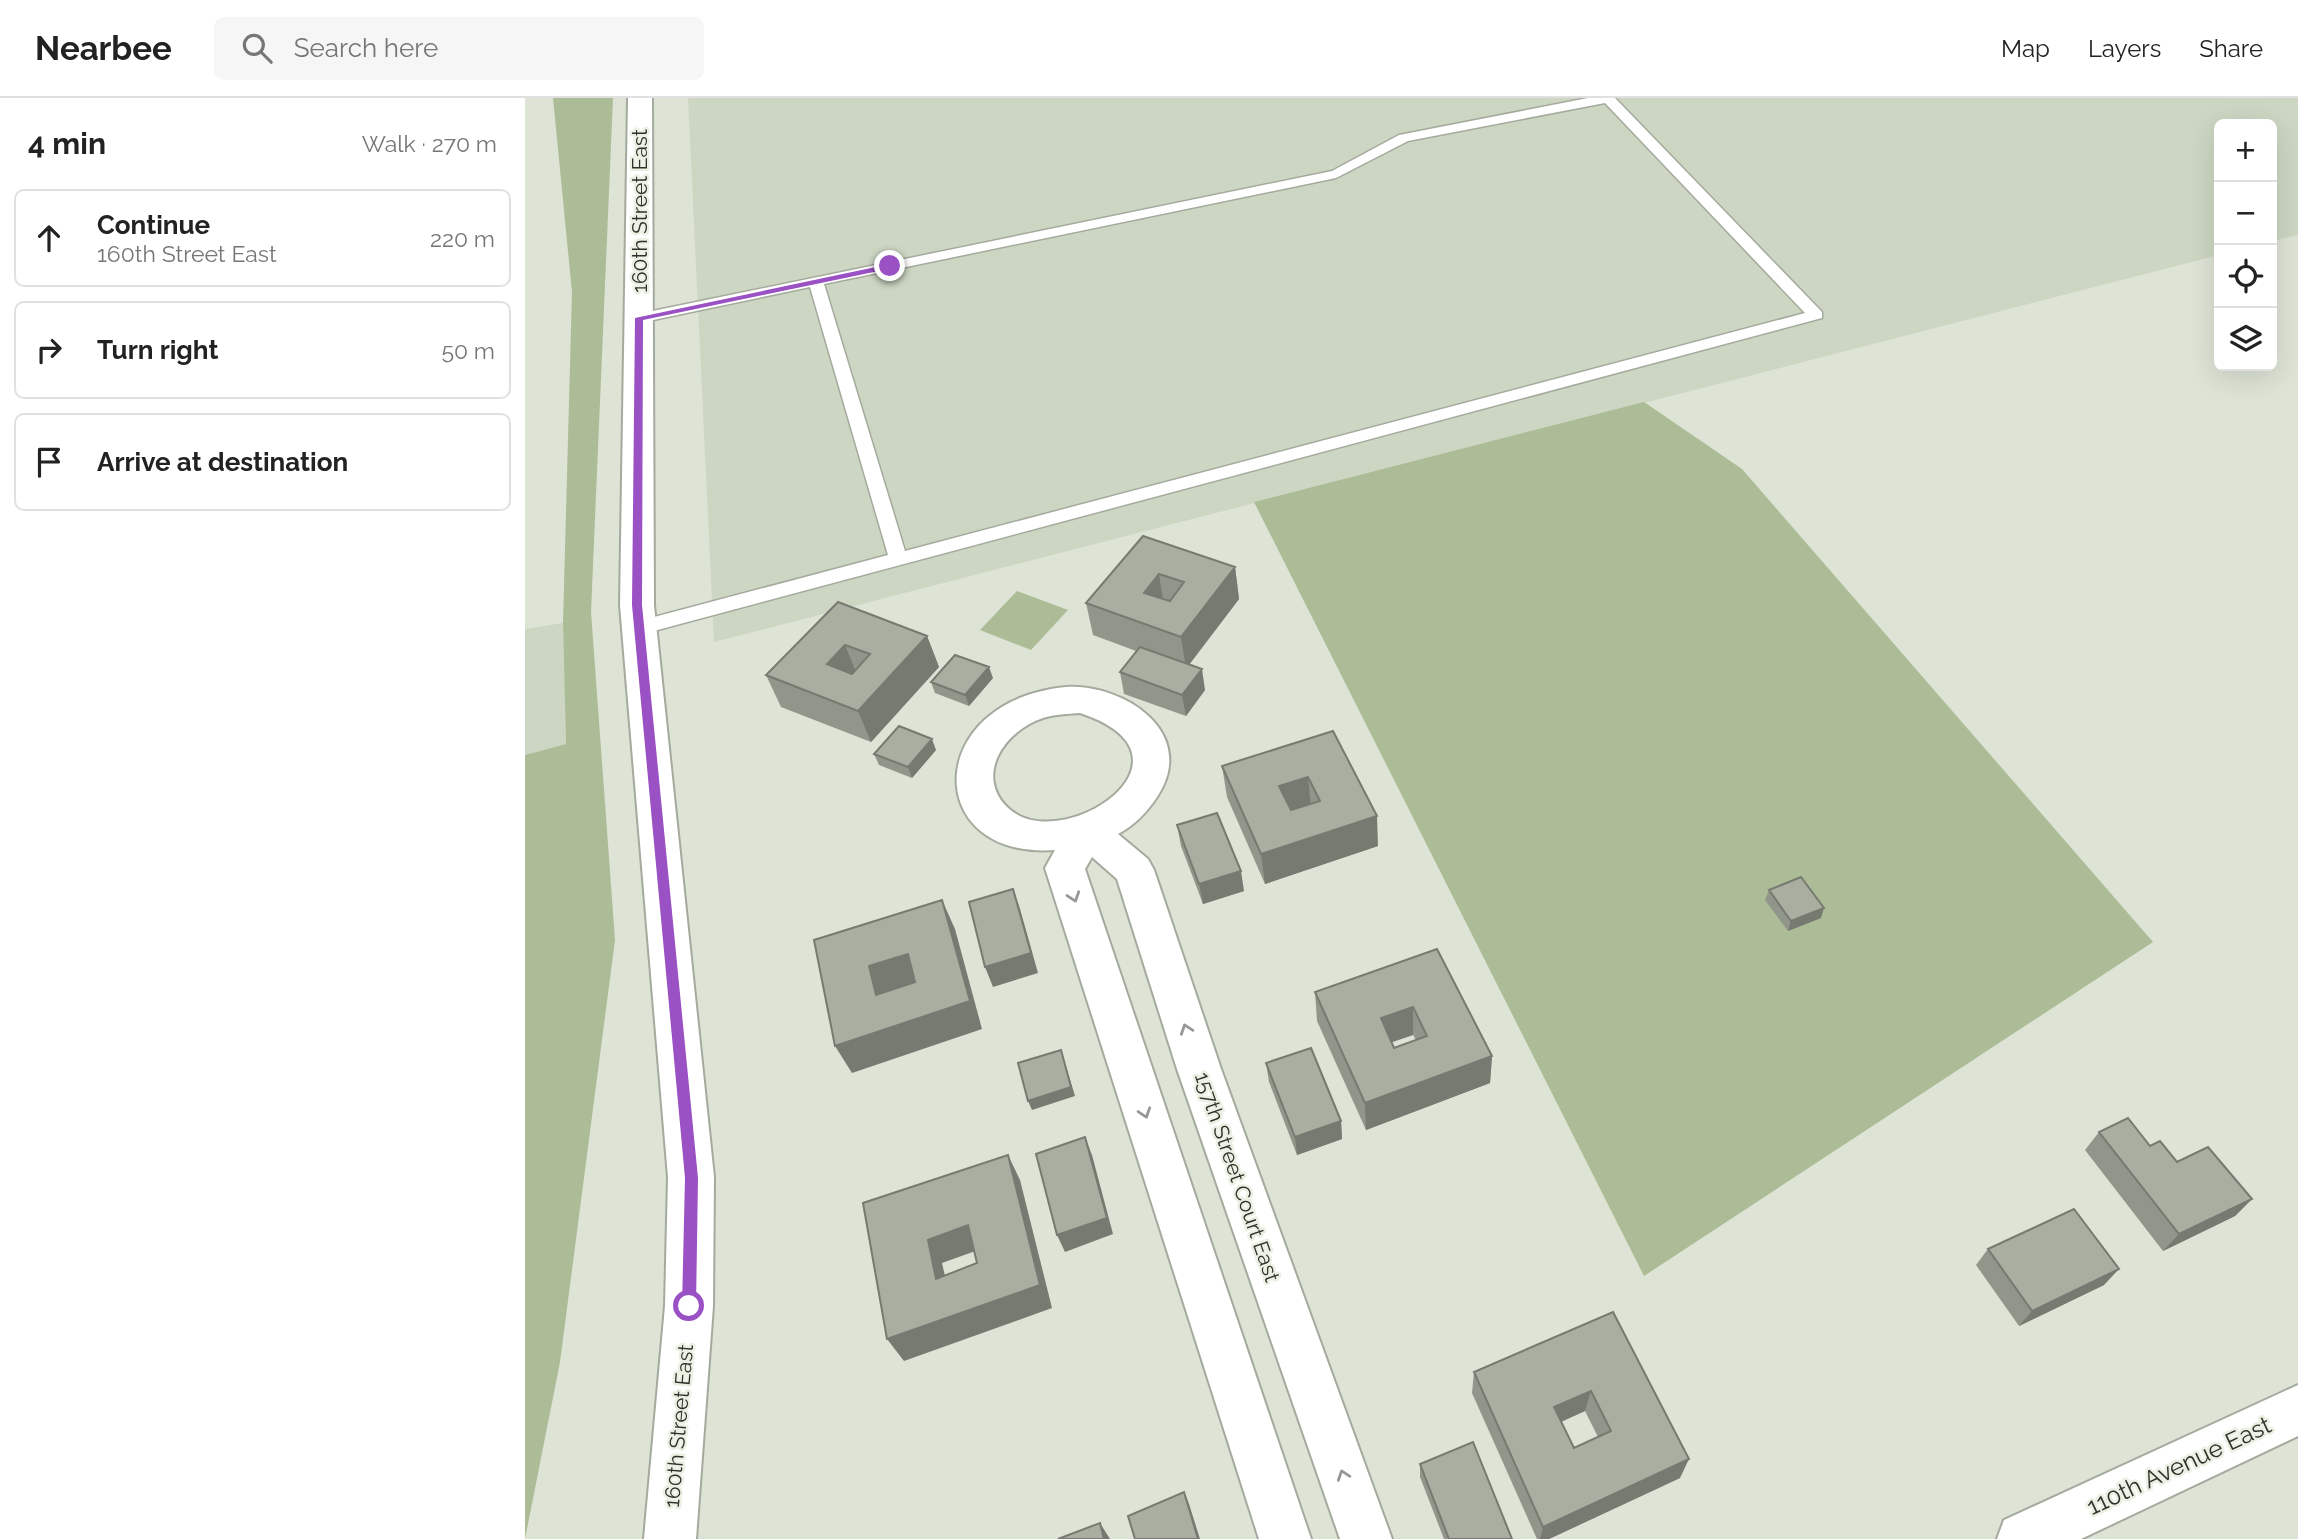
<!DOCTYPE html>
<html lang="en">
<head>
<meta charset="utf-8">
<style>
  :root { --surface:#fff; --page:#f6f6f6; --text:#222; --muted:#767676; --line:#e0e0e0 }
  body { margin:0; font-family:Raleway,sans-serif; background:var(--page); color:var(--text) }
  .controls { position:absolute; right:21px; top:21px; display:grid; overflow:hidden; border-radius:10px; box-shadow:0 7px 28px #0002 }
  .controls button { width:63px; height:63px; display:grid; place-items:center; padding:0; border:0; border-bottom:2px solid var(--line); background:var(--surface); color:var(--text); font:35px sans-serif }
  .stop { position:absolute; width:21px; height:21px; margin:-16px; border:5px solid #9a51c4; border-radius:50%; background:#fff }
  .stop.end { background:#9a51c4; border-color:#fff; box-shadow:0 2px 7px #0008 }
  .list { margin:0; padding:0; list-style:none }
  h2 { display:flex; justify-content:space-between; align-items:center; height:91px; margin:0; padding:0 28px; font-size:30px }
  h2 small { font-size:23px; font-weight:400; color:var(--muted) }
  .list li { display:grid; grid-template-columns:46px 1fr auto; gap:21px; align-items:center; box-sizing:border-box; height:98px; margin:0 14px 14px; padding:0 14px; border:2px solid var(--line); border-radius:10px }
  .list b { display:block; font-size:26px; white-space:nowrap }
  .list p { margin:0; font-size:23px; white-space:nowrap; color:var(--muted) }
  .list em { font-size:23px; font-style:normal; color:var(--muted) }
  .icon { flex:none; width:38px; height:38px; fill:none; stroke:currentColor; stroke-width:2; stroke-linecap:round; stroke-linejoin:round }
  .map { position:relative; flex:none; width:1773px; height:1441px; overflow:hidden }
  header { display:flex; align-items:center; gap:42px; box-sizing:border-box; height:98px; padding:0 35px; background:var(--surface); border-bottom:2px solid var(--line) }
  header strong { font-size:33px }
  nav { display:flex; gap:38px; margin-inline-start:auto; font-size:24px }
  .search { width:490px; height:63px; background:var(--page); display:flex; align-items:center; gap:18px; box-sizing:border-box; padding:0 24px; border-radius:10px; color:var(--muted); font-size:26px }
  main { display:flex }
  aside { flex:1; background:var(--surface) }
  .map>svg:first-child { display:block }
  .built { fill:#cdd6c3 }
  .green { fill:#acbc96 }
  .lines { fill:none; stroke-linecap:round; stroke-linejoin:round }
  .lane-casing { stroke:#a4aa9d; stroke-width:3 }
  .street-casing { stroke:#a4aa9d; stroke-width:4 }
  .secondary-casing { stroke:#a4aa9d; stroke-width:4 }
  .lane { fill:#fff; fill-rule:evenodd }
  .street { fill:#fff; fill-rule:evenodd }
  .secondary { fill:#fff; fill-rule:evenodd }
  .wall { fill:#91968a; fill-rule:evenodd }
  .shaded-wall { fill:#767a71 }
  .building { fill:#a9aea1; stroke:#767a71; stroke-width:2; fill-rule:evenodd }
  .oneway { stroke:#969895 }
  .route { fill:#9a51c4 }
  .labels { text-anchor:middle; stroke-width:5; stroke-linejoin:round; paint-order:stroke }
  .street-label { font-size:21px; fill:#2e302b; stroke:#eaf0e2 }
  .near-street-label { font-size:24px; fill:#2e302b; stroke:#eaf0e2 }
</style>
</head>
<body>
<header>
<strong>Nearbee</strong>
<div class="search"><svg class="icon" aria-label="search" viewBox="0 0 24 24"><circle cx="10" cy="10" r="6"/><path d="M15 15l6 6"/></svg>Search here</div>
<nav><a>Map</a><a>Layers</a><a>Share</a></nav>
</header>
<main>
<aside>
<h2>4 min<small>Walk · 270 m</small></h2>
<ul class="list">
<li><svg class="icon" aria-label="ahead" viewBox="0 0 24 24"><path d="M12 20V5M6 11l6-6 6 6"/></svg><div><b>Continue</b><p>160th Street East</p></div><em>220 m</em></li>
<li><svg class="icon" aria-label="right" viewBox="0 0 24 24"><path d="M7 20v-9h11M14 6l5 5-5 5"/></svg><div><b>Turn right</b></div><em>50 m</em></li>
<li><svg class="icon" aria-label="arrive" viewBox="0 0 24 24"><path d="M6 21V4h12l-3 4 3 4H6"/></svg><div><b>Arrive at destination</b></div></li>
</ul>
</aside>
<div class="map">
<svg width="1773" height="1441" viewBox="0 0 1773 1441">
  <rect width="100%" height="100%" fill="#dde3d5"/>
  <path class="built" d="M163 0H1773V137L1747 143V26H1694V157L189 544Z
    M38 525 41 646 0 657V531Z"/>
  <path class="green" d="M28 0H88L66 514 90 842 35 1264 0 1441V657L41 646 38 525 47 194Z
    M1119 304 1217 371 1628 844 1119 1178 729 404Z
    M492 493 543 512 506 552 455 532Z"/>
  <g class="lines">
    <g class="lane-casing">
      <path id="lane" d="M1063 0H1090L1297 214V220L114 537 105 530 114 523 363 457 285 189 114 225 108 223V217L807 73 874 37ZM1080 5 1280 215 380 453 299 186 811 80 883 43Z"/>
    </g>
    <g class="street-casing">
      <path id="street" d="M541 589C600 586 674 635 632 699 622 714 610 727 593 736L623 761 629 772 696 971 867 1441H815L652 971 592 781 567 759 560 771 786 1441H734L520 770 530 752C397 762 397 603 541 589ZM555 615C688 659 535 761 482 709 449 676 481 632 518 620 530 616 543 616 555 615Z"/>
    </g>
    <g class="secondary-casing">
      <path id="secondary" d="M103 0H127L129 507 189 1079 188 1208 171 1441H119L140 1208 143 1079 95 507Z
        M1773 1287V1338L1556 1441H1472L1479 1422Z"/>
    </g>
    <use href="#lane" class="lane"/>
    <use href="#street" class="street"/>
    <use href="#secondary" class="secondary"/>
  </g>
  <path class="wall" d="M618 438 710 469 714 501 664 566 680 592 661 618 599 596 595 574 611 553 568 537 561 505Z
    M313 504 402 538 414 569 346 644 256 609 241 577Z
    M468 580 444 608 410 595 406 584Z
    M808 633 853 748 740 786 702 699 697 668Z
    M411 652 387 680 354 667 349 656Z
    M652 727 719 793 678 806 656 748Z
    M1244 792 1296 820 1263 833 1240 802Z
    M912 851 967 958 965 985 841 1032 792 923 790 894ZM888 937 891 942 869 950 866 944Z
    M741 965 816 1023 817 1041 772 1057 744 984Z
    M1574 1034 1625 1048 1652 1064 1727 1101 1710 1118 1638 1153 1560 1052Z
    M1463 1151 1579 1187 1494 1228 1451 1167Z
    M1088 1214 1155 1380 1024 1441H1012L947 1295 949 1274ZM1060 1313 1073 1339 1049 1350 1036 1324Z
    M895 1366 987 1441H919L895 1379Z"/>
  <path class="shaded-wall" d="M710 469 714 501 661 571 656 539Z
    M634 476 639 508 619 495Z
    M402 538 414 569 346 644 333 613Z
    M320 547 333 579 302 566Z
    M464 569 468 580 444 608 440 597Z
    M677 571 680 592 661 618 657 597Z
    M407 641 411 652 387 680 383 669Z
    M783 679 786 710 757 719 754 688Z
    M852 718 853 748 740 786 736 756Z
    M716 773 719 793 678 806 674 786Z
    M488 791 495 811 513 875 468 889 460 869Z
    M417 802 430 831 457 931 327 975 310 948 445 903Z
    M1299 810 1296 820 1263 833 1266 823Z
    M383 856 397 885 351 897 344 868Z
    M888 909V937L856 948V920Z
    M536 952 550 998 507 1012 503 1003Z
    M967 958 965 985 841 1032 840 1005Z
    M816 1023 817 1041 772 1057 770 1039Z
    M560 1039 567 1057 588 1136 540 1154 532 1137Z
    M483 1057 495 1082 527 1210 379 1263 362 1241 515 1187Z
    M1727 1101 1710 1118 1638 1153 1654 1136Z
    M443 1127 456 1151 417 1165 426 1204 411 1181 403 1142Z
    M1594 1171 1579 1187 1494 1228 1507 1213Z
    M1066 1293 1060 1313 1024 1329 1029 1309Z
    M1164 1361 1155 1380 1024 1441H1015L1018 1429Z
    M659 1394 664 1406 675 1441H673Z
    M575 1425 585 1441H579Z"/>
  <path class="building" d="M618 438 710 469 656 539 561 505ZM634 476 659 484 645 503 619 495Z
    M313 504 402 538 333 613 241 577ZM320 547 345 556 327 576 302 566Z
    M615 549 677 571 657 597 595 574Z
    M430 557 464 569 440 597 406 584Z
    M374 628 407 641 383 669 349 656Z
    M808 633 852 718 736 756 697 668ZM783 679 795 703 766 712 754 688Z
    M692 715 716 773 674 786 652 727Z
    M1276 779 1299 810 1266 823 1244 792Z
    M488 791 506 855 460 869 444 804Z
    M417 802 445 903 310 948 289 842ZM383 856 390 884 351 897 344 868Z
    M912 851 967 958 840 1005 790 894ZM888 909 902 938 869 950 856 920Z
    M786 950 816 1023 770 1039 741 965Z
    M536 952 546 989 503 1003 493 965Z
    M1603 1020 1625 1048 1635 1043 1652 1064 1683 1049 1727 1101 1654 1136 1574 1034Z
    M560 1039 582 1120 532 1137 511 1056Z
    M483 1057 515 1187 362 1241 338 1105ZM443 1127 452 1165 411 1181 403 1142Z
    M1549 1111 1594 1171 1507 1213 1463 1151Z
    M1088 1214 1164 1361 1018 1429 949 1274ZM1066 1293 1086 1333 1049 1350 1029 1309Z
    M948 1344 987 1441H924L895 1366Z
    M659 1394 673 1441H610L603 1418Z
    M575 1425 579 1441H533Z"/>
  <defs><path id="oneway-chevron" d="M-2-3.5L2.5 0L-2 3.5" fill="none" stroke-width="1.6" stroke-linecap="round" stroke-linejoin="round" transform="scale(1.75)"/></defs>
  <g class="oneway">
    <use href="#oneway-chevron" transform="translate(549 799) rotate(72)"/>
    <use href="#oneway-chevron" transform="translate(661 931) rotate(-109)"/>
    <use href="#oneway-chevron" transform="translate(620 1015) rotate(72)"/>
    <use href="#oneway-chevron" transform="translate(818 1377) rotate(-109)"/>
  </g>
  <path class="route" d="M365 166 368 170 118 222 117 507 173 1080 171 1208 164 1215 157 1208 160 1080 107 507 110 220Z"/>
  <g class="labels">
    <g class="street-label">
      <text transform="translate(115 113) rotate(-90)" y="7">160th Street East</text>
      <text transform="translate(712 1079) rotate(71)" y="7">157th Street Court East</text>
      <text transform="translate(154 1328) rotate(-85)" y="7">160th Street East</text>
    </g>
    <g class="near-street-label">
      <text transform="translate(1654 1368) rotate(-25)" y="8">110th Avenue East</text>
    </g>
  </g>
</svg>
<div class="controls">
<button>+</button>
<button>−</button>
<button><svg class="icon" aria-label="locate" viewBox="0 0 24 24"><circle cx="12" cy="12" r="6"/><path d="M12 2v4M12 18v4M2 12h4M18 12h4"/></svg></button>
<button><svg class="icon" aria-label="layers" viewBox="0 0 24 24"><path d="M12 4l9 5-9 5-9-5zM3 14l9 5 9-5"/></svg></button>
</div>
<div class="stop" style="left:164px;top:1208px"></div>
<div class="stop end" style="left:365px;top:168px"></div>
</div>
</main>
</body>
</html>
